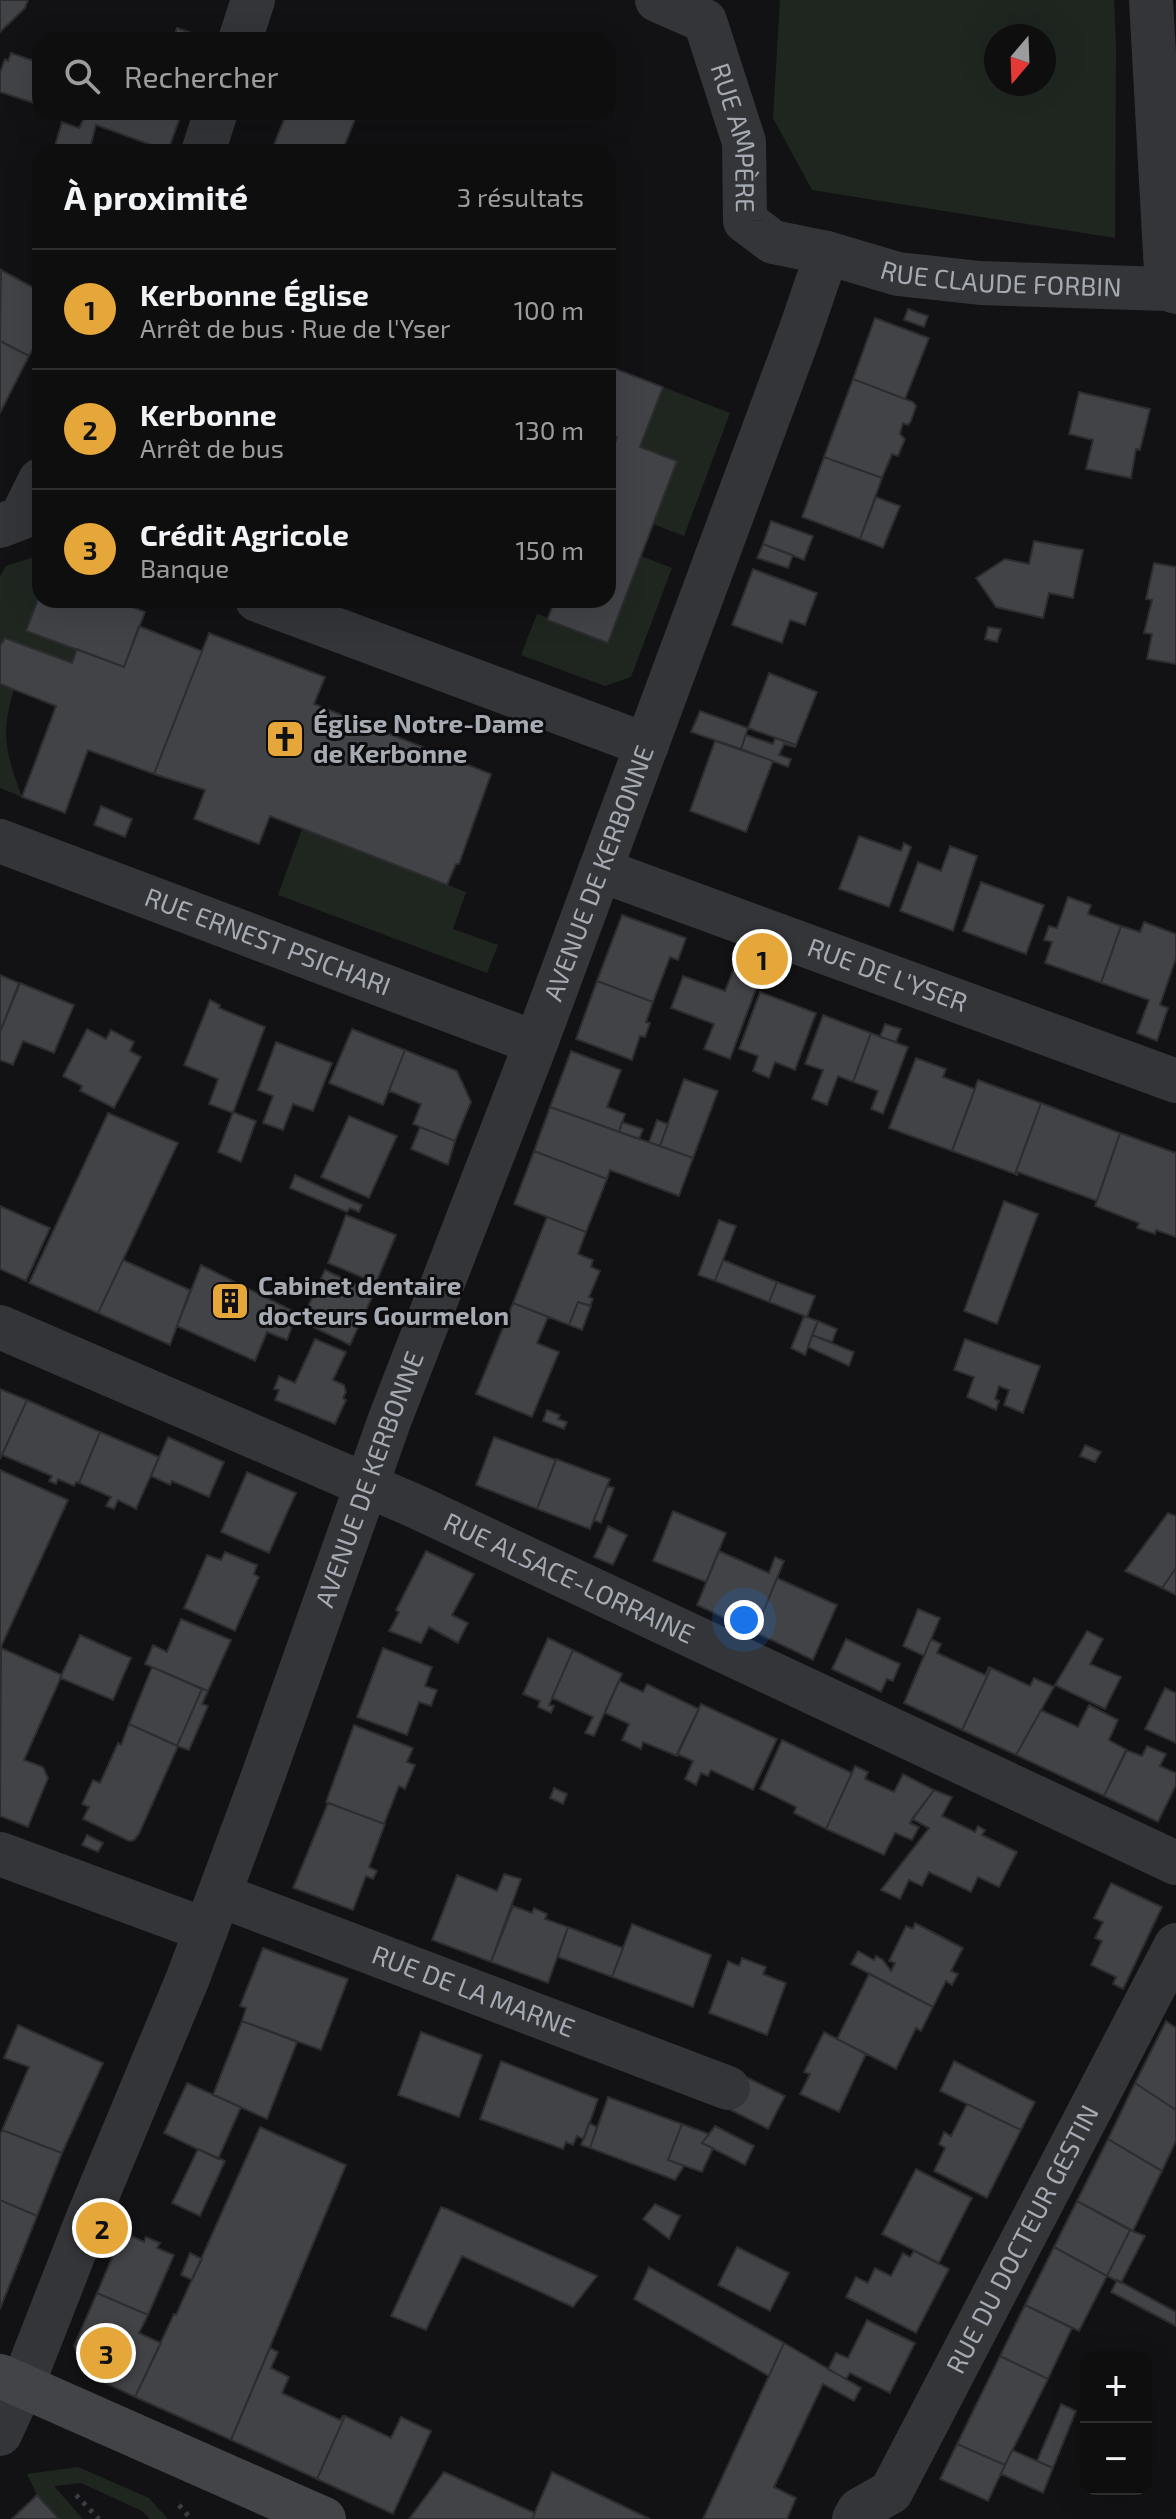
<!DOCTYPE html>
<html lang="fr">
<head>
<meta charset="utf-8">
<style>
  :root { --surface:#0e0e0f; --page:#171718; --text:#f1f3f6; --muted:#9b9c9e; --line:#2e2e2f; --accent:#e5a739 }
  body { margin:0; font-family:"Exo 2",sans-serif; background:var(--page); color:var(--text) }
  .controls { position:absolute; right:24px; bottom:24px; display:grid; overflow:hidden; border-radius:16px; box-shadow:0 8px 32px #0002 }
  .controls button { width:72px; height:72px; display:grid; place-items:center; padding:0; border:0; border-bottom:2px solid var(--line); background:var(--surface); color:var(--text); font:40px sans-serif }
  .compass { position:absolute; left:984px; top:24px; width:72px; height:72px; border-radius:50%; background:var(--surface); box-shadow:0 8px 32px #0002; rotate:199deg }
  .you { position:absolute; left:744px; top:1620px; width:28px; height:28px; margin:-20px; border:6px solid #fff; border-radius:50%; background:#1a73e8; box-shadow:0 0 0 12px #1a73e833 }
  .badge { display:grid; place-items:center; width:52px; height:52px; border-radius:50%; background:var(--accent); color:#111; font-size:26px; font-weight:700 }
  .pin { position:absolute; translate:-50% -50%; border:4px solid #fff; box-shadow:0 2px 8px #0006 }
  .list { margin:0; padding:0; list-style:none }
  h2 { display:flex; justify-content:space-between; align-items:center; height:104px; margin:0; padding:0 32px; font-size:34px }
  h2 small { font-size:26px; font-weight:400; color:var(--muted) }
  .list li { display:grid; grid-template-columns:52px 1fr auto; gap:24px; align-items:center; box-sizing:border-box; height:120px; padding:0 32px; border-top:2px solid var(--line) }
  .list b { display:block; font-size:30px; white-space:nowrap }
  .list p { margin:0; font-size:26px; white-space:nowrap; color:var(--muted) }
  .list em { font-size:26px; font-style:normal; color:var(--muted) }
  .icon { flex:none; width:44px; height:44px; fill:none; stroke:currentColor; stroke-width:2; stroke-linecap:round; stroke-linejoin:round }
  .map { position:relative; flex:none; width:1176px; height:2519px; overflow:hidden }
  .search { position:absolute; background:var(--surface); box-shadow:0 8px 32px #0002; left:32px; top:32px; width:584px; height:88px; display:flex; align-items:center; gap:20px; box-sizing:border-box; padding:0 28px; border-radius:24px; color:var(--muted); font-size:30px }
  .panel { position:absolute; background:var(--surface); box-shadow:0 8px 32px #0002; left:32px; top:144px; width:584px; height:464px; border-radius:24px }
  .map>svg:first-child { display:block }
  .green { fill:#1f2620; fill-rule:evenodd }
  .building { fill:#414347; stroke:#2d2d30; stroke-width:2 }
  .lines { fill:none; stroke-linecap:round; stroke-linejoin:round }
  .path { stroke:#3a3c40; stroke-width:5; stroke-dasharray:4 6; stroke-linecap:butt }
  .minor { stroke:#343539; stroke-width:44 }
  .secondary { stroke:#424448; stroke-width:44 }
  .labels { text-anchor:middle; stroke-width:6; stroke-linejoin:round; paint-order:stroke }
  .street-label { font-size:26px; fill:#a5aab3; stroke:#0d0d0f }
  .poi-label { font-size:26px; font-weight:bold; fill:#a5aab3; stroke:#0d0d0f; text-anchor:start }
</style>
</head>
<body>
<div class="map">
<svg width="1176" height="2519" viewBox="0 0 1176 2519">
  <rect width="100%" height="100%" fill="#121214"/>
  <path class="green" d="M780 0H1114L1116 46 1115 238 812 190 773 118ZM1044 36V84H996V36Z
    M663 387 730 413 684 536 653 524 640 447Z
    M40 555V594L26 630 77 649 72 663 0 646V576L6 566Z
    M641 556 672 568 631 677 605 686 521 655 537 614 549 618 548 621 608 643Z
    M0 684 14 689C0 735 6 753 22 797L0 788Z
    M302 829 466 892 453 929 498 945 487 973 278 895Z
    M78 2467 149 2498 168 2519H150L142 2511 81 2483 54 2486 83 2519H59L37 2495 27 2474Z"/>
  <path class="building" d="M0 0H28L25 8 0 32Z
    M177 28 209 39 173 40Z
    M11 53 40 63V105L0 92V73L5 59 8 61Z
    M87 112H182L168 151 96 125 89 152H53L62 122 79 128Z
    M287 112H358L342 152H271Z
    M1 270 40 291V336L29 356 0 341Z
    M908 309 928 316 924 327 904 320Z
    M875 318 929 338 905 399 853 379Z
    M0 341 29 356 0 413Z
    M608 366 663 387 640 447 677 461 608 643 547 620 555 600H608V462L617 437 608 434Z
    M853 379 913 402 916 406 911 421 908 425 903 423 900 434 905 439 898 456 892 454 882 478 824 457Z
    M1079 392 1150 409 1140 450 1136 449 1131 478 1086 469 1093 440 1069 434Z
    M824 457 882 478 860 539 802 517Z
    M876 497 900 506 883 548 860 539Z
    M771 521 813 536 804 560 763 544Z
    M1034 541 1083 550 1073 598 1049 593 1043 618 996 607 976 578 1005 559 1029 564Z
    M763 544 793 555 788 568 757 558Z
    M1154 563 1176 567V664L1147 659 1152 634 1144 633 1152 600 1146 599Z
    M753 569 817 593 805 625 790 620 782 643 732 625Z
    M40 594V600H114L145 612 124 667 26 631Z
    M139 626 202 651 154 774 88 750 65 813 22 797 56 706 0 684V646L5 638 72 663 77 649 124 667Z
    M988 627 1001 629 997 642 985 639Z
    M209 633 325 677 314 704 491 774 459 864H456L447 885 270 816 259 844 194 819 205 790 154 774Z
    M769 673 817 692 796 745 748 728Z
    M700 711 748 728 741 749 691 732Z
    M746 735 773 744 775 738 796 745 795 747 784 744 779 755 791 759 788 767 741 749Z
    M715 741 773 761 746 832 690 811Z
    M101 806 132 819 125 837 94 825Z
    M859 836 901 851 904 843 911 847 889 907 839 889Z
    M950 846 977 856 953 931 900 911 918 862 941 871Z
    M981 882 1044 905 1026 954 963 931Z
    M1068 897 1091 905 1088 914 1121 926 1101 983 1045 963 1052 942 1044 940 1049 926 1057 928Z
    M622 915 686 938 678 960 670 957 653 1002 597 981Z
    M1144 922 1176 934V958L1160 1005 1168 1008 1157 1041 1137 1033 1149 1000 1101 983 1121 926 1140 932Z
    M738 958 764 967 730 1059 704 1049 714 1024 671 1008 683 976 725 991Z
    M0 975 19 983 0 1032Z
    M597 981 653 1002 646 1022 650 1023 645 1037 640 1036 632 1060 576 1039Z
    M20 983 74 1005 54 1053 23 1041 13 1065 0 1060V1032Z
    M760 992 816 1013 795 1070 775 1062 769 1078 753 1071 758 1056 739 1049Z
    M210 1000 220 1005 219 1008 265 1027 233 1113 209 1104 218 1079 184 1065Z
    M823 1015 871 1033 853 1082 838 1076 827 1105 812 1099 823 1070 805 1064Z
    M885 1024 901 1029 896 1042 880 1037Z
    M87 1029 106 1039 111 1030 134 1042 130 1051 141 1057 114 1108 80 1091 82 1086 63 1076Z
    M352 1029 405 1050 383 1105 329 1083Z
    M871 1033 908 1047 883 1114 871 1109 878 1091 853 1082Z
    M276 1042 332 1063 313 1111 293 1104 283 1130 263 1123 273 1096 258 1090Z
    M405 1050 457 1071 471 1102 455 1141 413 1124 421 1104 389 1091Z
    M571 1051 621 1070 607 1107 625 1114 619 1132 550 1107Z
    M916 1058 946 1069 943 1077 975 1089 952 1151 889 1128Z
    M684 1079 718 1091 693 1158 660 1146Z
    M978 1080 1041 1103 1015 1174 952 1151Z
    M1041 1103 1120 1133 1097 1201 1018 1172 1017 1175 1015 1174Z
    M550 1107 693 1158 679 1196 610 1170 607 1179 534 1151Z
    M233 1112 256 1121 241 1162 218 1152Z
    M108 1113 178 1143 98 1313 29 1283Z
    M349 1116 397 1136 369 1198 321 1177Z
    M657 1120 668 1124 660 1146 649 1142Z
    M622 1122 643 1129 639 1139 619 1132Z
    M420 1127 455 1141 448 1165 411 1149Z
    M1120 1133 1176 1153V1237L1156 1230 1155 1234 1137 1228 1139 1223 1095 1206Z
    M534 1151 607 1179 586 1232 514 1204Z
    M295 1175 362 1205 359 1212 350 1208 347 1212 290 1188Z
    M1004 1201 1038 1214 997 1324 964 1311Z
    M0 1206 50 1228 26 1281 0 1269Z
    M346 1215 396 1235 376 1283 328 1263Z
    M547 1217 586 1232 578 1254 593 1260 591 1267 600 1271 589 1297 593 1299 590 1306 578 1302 569 1325 513 1303Z
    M719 1220 736 1226 715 1281 698 1275Z
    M123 1260 190 1290 170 1345 98 1313Z
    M723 1260 777 1282 769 1302 715 1281Z
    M201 1265 297 1313 287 1340 267 1332 255 1361 177 1326Z
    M325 1270 374 1293 350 1345 301 1321Z
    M777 1282 815 1296 807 1317 769 1302Z
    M578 1302 591 1306 582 1330 569 1325Z
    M513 1303 548 1317 537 1343 559 1352 532 1417 476 1394Z
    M804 1316 818 1321 805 1355 791 1348Z
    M818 1321 837 1329 832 1342 812 1335Z
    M812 1335 854 1352 849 1366 808 1347Z
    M315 1339 346 1352 333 1380 344 1385 346 1392 343 1398 346 1400 335 1424 275 1400 279 1390 274 1389 279 1376 295 1383Z
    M965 1339 1040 1366 1023 1413 1004 1405 1009 1390 999 1386 995 1399 999 1401 996 1410 967 1397 974 1377 954 1370Z
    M0 1389 27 1400 0 1459Z
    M27 1400 100 1432 79 1483 76 1482 74 1486 58 1479 56 1484 49 1481 52 1476 2 1455Z
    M547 1410 560 1415 558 1419 567 1422 564 1429 543 1421Z
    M100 1432 159 1457 136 1509 118 1500 114 1509 106 1506 111 1497 79 1483Z
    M168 1437 224 1462 209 1497 172 1481 170 1485 151 1476Z
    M494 1437 556 1460 537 1509 476 1485Z
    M1085 1445 1101 1452 1095 1462 1080 1456Z
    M556 1459 610 1479 590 1529 537 1509Z
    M0 1470 68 1500 0 1649Z
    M247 1472 296 1493 269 1553 221 1532Z
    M607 1486 614 1488 601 1523 594 1520Z
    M673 1511 726 1533 706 1582 653 1561Z
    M1168 1513 1176 1516V1568L1162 1588 1125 1571Z
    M608 1526 627 1535 613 1565 594 1557Z
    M426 1551 474 1574 452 1615 468 1623 458 1643 429 1627 421 1643 389 1631 399 1612 396 1610Z
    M719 1551 769 1573 775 1557 784 1561 755 1632 697 1605Z
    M225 1552 257 1565 254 1574 259 1577 235 1631 184 1608 207 1555 221 1560Z
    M1176 1568V1595L1162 1588Z
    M777 1578 837 1605 813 1660 755 1632Z
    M918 1609 940 1618 924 1656 903 1646Z
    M181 1619 231 1640 208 1691 145 1664 153 1645 167 1652Z
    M1087 1631 1103 1639 1090 1664 1121 1677 1105 1709 1055 1685Z
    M80 1635 131 1658 113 1700 60 1678Z
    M548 1638 573 1650 549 1705 554 1706 551 1713 538 1707 540 1701 523 1694Z
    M846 1639 900 1664 893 1681 887 1679 881 1692 832 1669Z
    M931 1639 941 1644 937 1653 985 1675 989 1667 991 1668 962 1730 904 1703Z
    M1 1648 62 1675 24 1760 43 1767 48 1778 28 1827 0 1816Z
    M383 1648 432 1667 425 1686 437 1690 431 1706 419 1702 407 1735 357 1717Z
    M573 1650 622 1674 594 1736 585 1733 593 1717 552 1698Z
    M152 1667 202 1689 177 1746 129 1724Z
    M991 1668 1030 1686 1034 1678 1054 1687 1016 1755 962 1730Z
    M619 1681 643 1692 647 1684 699 1709 677 1756 643 1742 641 1749 622 1740 629 1724 605 1713Z
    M1165 1688 1176 1693V1743L1145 1729Z
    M202 1689 208 1691 202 1704 208 1706 189 1750 177 1746Z
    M701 1704 777 1739 753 1790 711 1770 708 1776 701 1773 696 1785 685 1779 693 1761 677 1754Z
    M1089 1705 1118 1720 1109 1740 1127 1750 1104 1796 1016 1755 1041 1710 1078 1727Z
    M129 1724 178 1746 139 1834 134 1840 129 1841 83 1819 89 1807 82 1804 93 1780 100 1783 118 1743 121 1745Z
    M354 1725 413 1748 407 1762 415 1765 405 1789 399 1786 384 1824 326 1802Z
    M782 1740 852 1773 826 1829 794 1813 796 1807 760 1789Z
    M1147 1746 1166 1754 1160 1766 1176 1773V1785L1158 1822 1104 1796 1126 1750 1142 1756Z
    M855 1766 868 1772 865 1779 894 1792 903 1774 934 1790 910 1823 919 1827 912 1840 895 1833 884 1855 826 1829Z
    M554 1788 567 1794 563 1804 550 1798Z
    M934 1790 952 1797 942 1816 975 1832 978 1826 985 1830 982 1835 1017 1852 999 1887 978 1877 971 1892 929 1872 922 1886 909 1880 900 1899 881 1890 929 1828 912 1819Z
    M328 1803 385 1824 369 1867 377 1871 373 1879 366 1876 353 1910 293 1888Z
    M87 1835 103 1843 98 1852 82 1845Z
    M504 1874 521 1879 491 1962 432 1940 457 1875 497 1891Z
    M1111 1883 1162 1907 1123 1989 1113 1984 1116 1977 1091 1965 1102 1941 1095 1938 1103 1922 1094 1918Z
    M513 1906 532 1913 534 1908 547 1914 545 1919 568 1927 548 1983 491 1962Z
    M915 1923 963 1948 951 1971 958 1974 952 1985 946 1981 933 2007 851 1964 858 1951 874 1960 876 1956 883 1960 891 1971 895 1963 889 1961 906 1926 913 1929Z
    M632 1924 711 1955 693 2007 612 1977Z
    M568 1927 623 1948 612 1977 558 1957Z
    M263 1948 348 1979 321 2050 242 2021 246 2008 240 2006Z
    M742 1958 766 1967 763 1974 786 1983 767 2035 709 2013 728 1961 739 1966Z
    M869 1974 933 2007 921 2031 916 2028 896 2069 837 2039Z
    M242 2021 297 2042 267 2119 213 2095Z
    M1166 2021 1176 2028V2110L1135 2083Z
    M18 2025 103 2063 62 2153 2 2130 29 2067 4 2058Z
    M421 2032 482 2055 459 2117 398 2095Z
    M824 2032 866 2054 839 2112 800 2094 810 2074 804 2072Z
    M501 2061 598 2099 584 2139 577 2136 573 2145 566 2142 563 2149 480 2119Z
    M954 2061 1035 2102 1021 2130 940 2091Z
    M748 2078 785 2096 768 2129 731 2110Z
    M187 2083 241 2107 218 2159 164 2133Z
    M1135 2083 1176 2110V2141L1162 2171 1108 2139Z
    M608 2097 682 2124 668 2160 684 2166 675 2180 590 2148Z
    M967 2104 1021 2130 987 2198 934 2171 945 2148 939 2144 944 2132 951 2136Z
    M589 2123 597 2127 590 2148 581 2145Z
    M682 2124 709 2134 702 2143 713 2148 702 2172 668 2160Z
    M715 2126 754 2146 745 2165 702 2143Z
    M260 2127 346 2165 231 2440 135 2397 174 2314 176 2315Z
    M2 2130 62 2153 37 2216 0 2200V2135Z
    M1108 2139 1162 2171 1133 2231 1077 2201Z
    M198 2149 225 2161 200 2216 172 2203Z
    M916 2169 972 2198 939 2263 882 2234Z
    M0 2200 37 2216 0 2309Z
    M1077 2201 1130 2230 1107 2276 1054 2247Z
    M655 2204 680 2216 669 2239 643 2219Z
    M441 2207 447 2209 597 2276 573 2307 462 2256 426 2330 391 2316Z
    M1130 2230 1145 2236 1121 2283 1107 2276Z
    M123 2232 144 2242 146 2237 160 2243 157 2248 174 2255 148 2315 97 2293Z
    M737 2247 789 2273 770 2311 718 2285Z
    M1054 2247 1107 2276 1079 2331 1025 2305Z
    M914 2251 949 2269 916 2333 846 2297 856 2277 868 2283 875 2268 891 2276 903 2253 910 2257Z
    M190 2253 202 2259 192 2280 181 2275Z
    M649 2267 784 2343 769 2376 634 2299Z
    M1117 2280 1176 2312V2326L1111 2292Z
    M97 2293 148 2315 139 2333 161 2343 135 2397 84 2373 74 2346Z
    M1025 2305 1072 2328 1048 2379 1000 2356Z
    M867 2320 915 2343 890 2393 850 2373 846 2379 828 2369 836 2353 848 2358Z
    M784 2343 861 2388 854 2401 823 2384 774 2487 796 2498 787 2519H703Z
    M270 2348 278 2352 271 2368 289 2377 282 2393 340 2420 343 2416H345L317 2479 231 2440Z
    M1000 2356 1048 2379 1005 2465 957 2444Z
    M1061 2404 1076 2411 1053 2468 1037 2461Z
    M345 2416 391 2438 401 2417 431 2431 393 2514 317 2479Z
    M957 2444 1005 2465 988 2501 940 2479Z
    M1012 2450 1053 2468 1043 2493 1001 2474Z
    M444 2472 535 2513 532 2519H409Z
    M552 2472 650 2519H532Z
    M37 2495 59 2519H12Z"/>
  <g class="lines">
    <path class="path" d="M76 2495 99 2519
      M179 2505 191 2519"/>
    <g class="minor">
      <path id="s1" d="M657 0 705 21 744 142 745 221 773 242 827 253 898 274 980 283 1167 289 1176 292"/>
      <path d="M1151 0 1167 289"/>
      <path d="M240 40 253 0"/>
      <path d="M203 152 216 112"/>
      <path d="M0 526 21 518 40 480"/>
      <path d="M257 600 647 745"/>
      <path id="s2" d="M0 841 536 1043"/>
      <path id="s3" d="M600 870 1176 1081"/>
      <path id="s4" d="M0 1327 417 1507 1176 1863"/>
      <path d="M0 1854 206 1930"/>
      <path id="s5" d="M219 1895 728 2088"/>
      <path id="s6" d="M0 2434 22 2386 87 2220 188 1978 262 1779 390 1419 536 1043 800 332 827 253"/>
      <path id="s7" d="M854 2519 859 2510 891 2492 1176 1945"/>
    </g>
    <path class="secondary" d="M0 2376 324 2519"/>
  </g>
  <defs>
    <g id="church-square" transform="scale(2)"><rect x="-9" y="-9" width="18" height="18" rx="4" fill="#e5a739" stroke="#0d0d0f"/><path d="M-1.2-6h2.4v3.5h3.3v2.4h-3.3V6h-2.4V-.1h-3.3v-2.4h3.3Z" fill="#111"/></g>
    <g id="building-square" transform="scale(2)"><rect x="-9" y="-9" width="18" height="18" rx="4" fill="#e5a739" stroke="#0d0d0f"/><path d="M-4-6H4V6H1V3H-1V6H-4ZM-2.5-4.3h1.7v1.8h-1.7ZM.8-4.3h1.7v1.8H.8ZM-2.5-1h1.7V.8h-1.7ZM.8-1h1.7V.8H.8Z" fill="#111"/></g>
  </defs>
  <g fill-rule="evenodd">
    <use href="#church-square" x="285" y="739"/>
    <use href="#building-square" x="230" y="1301"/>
  </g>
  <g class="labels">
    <g class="street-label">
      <text dy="9" stroke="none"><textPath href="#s1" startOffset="174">RUE AMPÈRE</textPath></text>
      <text dy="9" stroke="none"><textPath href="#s1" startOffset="526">RUE CLAUDE FORBIN</textPath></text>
      <text dy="9" stroke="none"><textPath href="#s6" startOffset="1672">AVENUE DE KERBONNE</textPath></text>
      <text dy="9" stroke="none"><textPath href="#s2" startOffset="286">RUE ERNEST PSICHARI</textPath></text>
      <text dy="9" stroke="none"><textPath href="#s3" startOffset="306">RUE DE L'YSER</textPath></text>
      <text dy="9" stroke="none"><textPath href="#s6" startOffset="1024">AVENUE DE KERBONNE</textPath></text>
      <text dy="9" stroke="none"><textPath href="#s4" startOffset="622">RUE ALSACE-LORRAINE</textPath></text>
      <text dy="9" stroke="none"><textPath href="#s5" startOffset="272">RUE DE LA MARNE</textPath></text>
      <text dy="9" stroke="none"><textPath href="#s7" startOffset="332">RUE DU DOCTEUR GESTIN</textPath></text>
    </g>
    <g class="poi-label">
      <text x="313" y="733">Église Notre-Dame<tspan x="313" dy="30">de Kerbonne</tspan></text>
      <text x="258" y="1295">Cabinet dentaire<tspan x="258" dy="30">docteurs Gourmelon</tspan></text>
    </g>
  </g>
</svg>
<div class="controls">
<button>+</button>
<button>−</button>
</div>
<svg class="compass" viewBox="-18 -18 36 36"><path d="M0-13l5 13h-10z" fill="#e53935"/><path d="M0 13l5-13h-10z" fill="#9b9c9e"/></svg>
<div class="you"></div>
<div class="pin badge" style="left:762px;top:959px">1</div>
<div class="pin badge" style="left:102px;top:2228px">2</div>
<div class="pin badge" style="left:106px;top:2353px">3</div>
<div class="search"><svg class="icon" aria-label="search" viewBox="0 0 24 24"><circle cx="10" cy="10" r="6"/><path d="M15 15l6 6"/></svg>Rechercher</div>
<section class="panel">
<h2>À proximité<small>3 résultats</small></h2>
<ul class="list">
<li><span class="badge">1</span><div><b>Kerbonne Église</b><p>Arrêt de bus · Rue de l'Yser</p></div><em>100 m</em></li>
<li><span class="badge">2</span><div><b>Kerbonne</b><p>Arrêt de bus</p></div><em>130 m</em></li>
<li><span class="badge">3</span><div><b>Crédit Agricole</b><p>Banque</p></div><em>150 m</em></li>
</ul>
</section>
</div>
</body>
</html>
